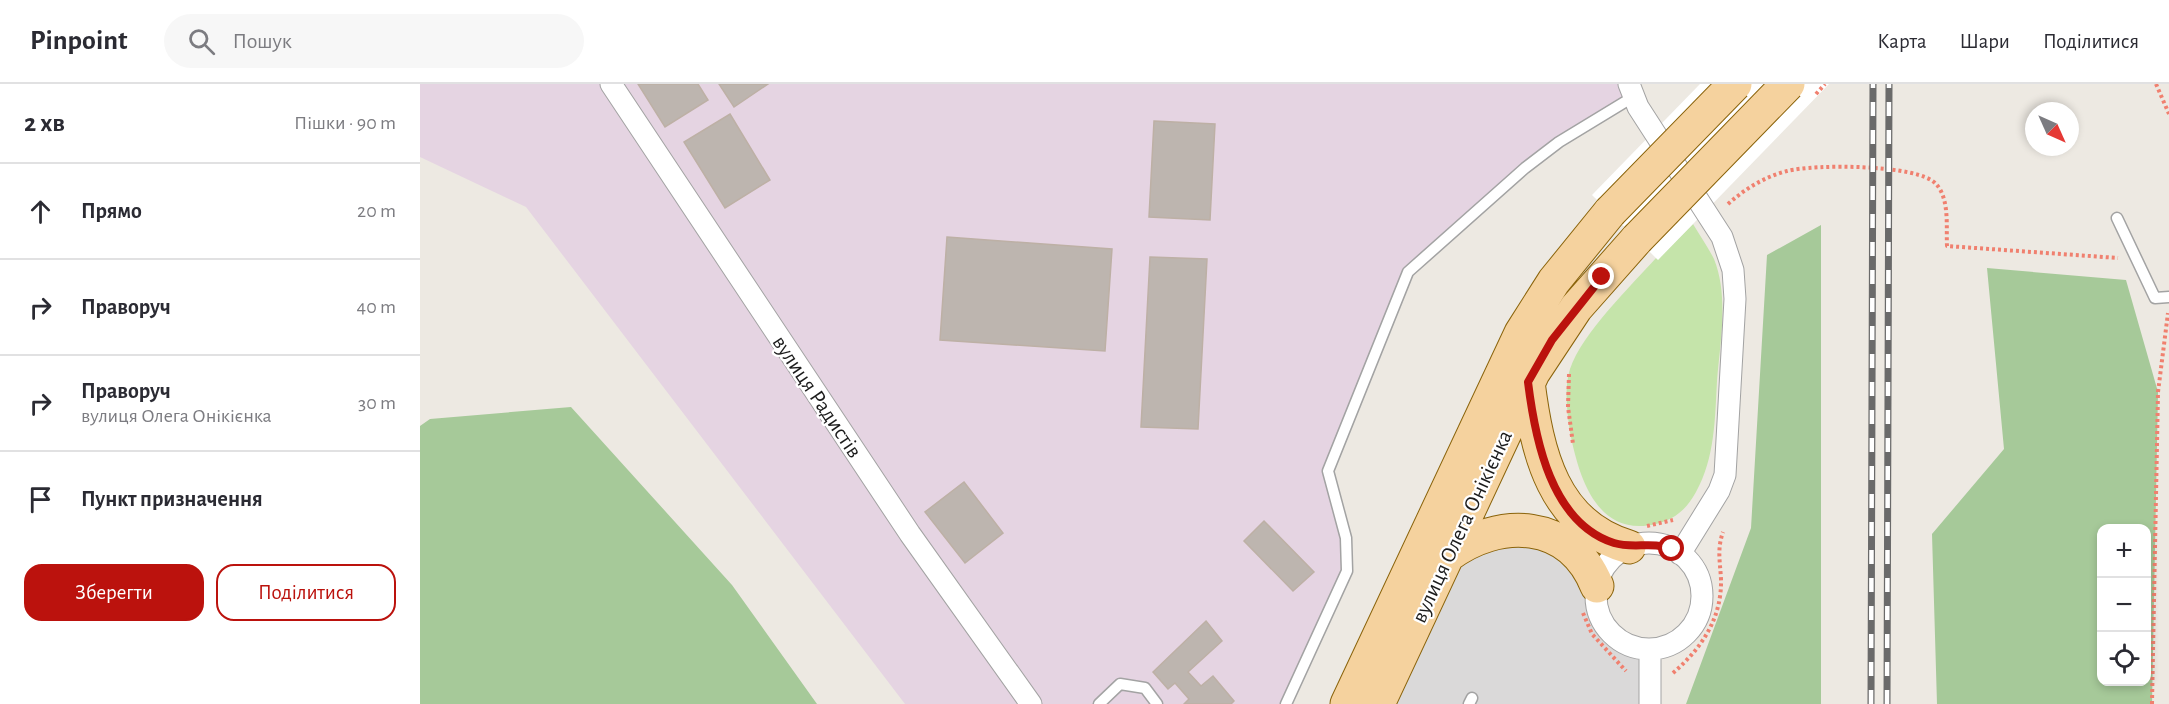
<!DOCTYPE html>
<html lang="uk">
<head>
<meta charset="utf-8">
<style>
  :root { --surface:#fff; --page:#f7f7f7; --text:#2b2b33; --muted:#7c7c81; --line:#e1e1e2; --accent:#bb120d }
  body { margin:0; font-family:"Alegreya Sans",sans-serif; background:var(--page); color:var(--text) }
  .controls { position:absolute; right:18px; bottom:18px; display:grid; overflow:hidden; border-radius:12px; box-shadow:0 3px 9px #0003 }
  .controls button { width:54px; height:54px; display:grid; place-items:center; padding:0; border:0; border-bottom:2px solid var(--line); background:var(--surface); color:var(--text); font:30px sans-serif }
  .compass { position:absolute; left:1605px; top:18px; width:54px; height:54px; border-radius:50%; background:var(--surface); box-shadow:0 3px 9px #0003; rotate:135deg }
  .stop { position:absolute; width:18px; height:18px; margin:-14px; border:4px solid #bb120d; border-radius:50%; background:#fff }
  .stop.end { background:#bb120d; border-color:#fff; box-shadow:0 2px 6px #0008 }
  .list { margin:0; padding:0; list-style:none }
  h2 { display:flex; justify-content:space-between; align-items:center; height:78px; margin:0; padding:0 24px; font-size:26px }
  h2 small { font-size:20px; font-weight:400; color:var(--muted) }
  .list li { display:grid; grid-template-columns:39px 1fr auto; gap:18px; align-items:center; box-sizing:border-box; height:96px; padding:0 24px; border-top:2px solid var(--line) }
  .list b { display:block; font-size:22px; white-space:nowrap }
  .list p { margin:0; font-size:20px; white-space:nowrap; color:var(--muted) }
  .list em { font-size:20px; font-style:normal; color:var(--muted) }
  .actions { display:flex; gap:12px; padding:18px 24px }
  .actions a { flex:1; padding:14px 0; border:2px solid var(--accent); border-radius:18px; text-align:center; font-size:21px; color:var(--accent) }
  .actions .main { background:var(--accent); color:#fff }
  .icon { flex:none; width:33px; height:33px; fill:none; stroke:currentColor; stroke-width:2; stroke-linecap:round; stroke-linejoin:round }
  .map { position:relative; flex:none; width:1749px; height:620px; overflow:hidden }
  header { display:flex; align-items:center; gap:36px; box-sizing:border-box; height:84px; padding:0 30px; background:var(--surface); border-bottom:2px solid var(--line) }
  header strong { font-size:28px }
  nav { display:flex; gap:33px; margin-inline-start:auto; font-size:21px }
  .search { width:420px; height:54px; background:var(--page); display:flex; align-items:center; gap:15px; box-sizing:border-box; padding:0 21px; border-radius:33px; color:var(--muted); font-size:22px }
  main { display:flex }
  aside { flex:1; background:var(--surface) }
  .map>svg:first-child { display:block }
  .residential { fill:#dad9d9 }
  .industrial { fill:#e5d4e2 }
  .grass { fill:#c5e4aa }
  .forest { fill:#a6c999; fill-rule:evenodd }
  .pier { fill:#fff }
  .building { fill:#bdb5af; stroke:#bdb0a5; stroke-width:1.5 }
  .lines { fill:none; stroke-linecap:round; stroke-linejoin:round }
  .lane-casing { stroke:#a3a3a3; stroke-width:13 }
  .street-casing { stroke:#a3a3a3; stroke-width:23 }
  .primary-casing { stroke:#8a630a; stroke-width:35 }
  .path { stroke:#f0806f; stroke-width:4; stroke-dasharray:3 3; stroke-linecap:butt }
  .lane { stroke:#fff; stroke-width:10 }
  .street { stroke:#fff; stroke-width:21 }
  .primary { stroke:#f5d29e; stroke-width:33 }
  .rail-casing { stroke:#6a6a6a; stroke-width:7 }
  .rail { stroke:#fff; stroke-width:4.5; stroke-dasharray:14; stroke-linecap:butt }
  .primary-bridge-casing { stroke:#8a630a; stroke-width:35; stroke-linecap:butt }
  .path-bridge { stroke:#f0806f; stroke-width:4; stroke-dasharray:3 3; stroke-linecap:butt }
  .primary-bridge { stroke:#f5d29e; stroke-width:33 }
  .route { stroke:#bb120d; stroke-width:8 }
  .labels { text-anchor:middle; stroke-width:4.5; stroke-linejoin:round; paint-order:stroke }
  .street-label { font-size:22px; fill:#1c1c1c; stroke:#fff }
</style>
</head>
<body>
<header>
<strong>Pinpoint</strong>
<div class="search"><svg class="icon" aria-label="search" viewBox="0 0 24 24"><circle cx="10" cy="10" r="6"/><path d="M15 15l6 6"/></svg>Пошук</div>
<nav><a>Карта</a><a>Шари</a><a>Поділитися</a></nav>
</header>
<main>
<aside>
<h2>2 хв<small>Пішки · 90 m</small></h2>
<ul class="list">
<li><svg class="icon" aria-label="ahead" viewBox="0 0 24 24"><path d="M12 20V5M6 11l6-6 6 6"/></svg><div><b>Прямо</b></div><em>20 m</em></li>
<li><svg class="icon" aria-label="right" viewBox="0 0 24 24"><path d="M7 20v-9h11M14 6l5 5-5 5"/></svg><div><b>Праворуч</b></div><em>40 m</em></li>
<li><svg class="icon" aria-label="right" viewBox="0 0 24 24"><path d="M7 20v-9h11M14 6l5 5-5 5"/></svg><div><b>Праворуч</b><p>вулиця Олега Онікієнка</p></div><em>30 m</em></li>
<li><svg class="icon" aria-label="arrive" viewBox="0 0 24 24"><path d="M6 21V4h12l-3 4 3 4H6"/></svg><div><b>Пункт призначення</b></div></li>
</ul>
<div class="actions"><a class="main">Зберегти</a><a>Поділитися</a></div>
</aside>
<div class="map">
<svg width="1749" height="620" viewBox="0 0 1749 620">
  <rect width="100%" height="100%" fill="#ede9e2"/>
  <path class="residential" d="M1119 448 1176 511 1178 528 1186 543 1205 559 1221 565 1230 620H958L1027 472Z"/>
  <path class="industrial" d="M0 0H1214L1213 13 1139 58 988 188 908 387 928 473 866 620H485L106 123 0 73Z"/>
  <path class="grass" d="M1273 140C1280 152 1288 163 1294 175 1309 212 1300 259 1297 297 1295 334 1295 374 1276 408 1266 426 1255 435 1236 440 1177 454 1159 394 1150 348 1147 328 1144 304 1150 285 1162 249 1211 202 1236 174L1238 175Z"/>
  <path class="forest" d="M1401 141V620H1266L1331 444 1347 171Z
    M1567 184 1706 196 1738 308 1732 620H1517L1512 450 1584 365ZM1726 444V598H1682V444Z
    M151 323 312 501 397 620H0V342L10 335Z"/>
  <path class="pier" d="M1280 0H1409L1238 176 1172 111Z"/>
  <path class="building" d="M218 0H278L288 16 245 43Z
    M299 0H348L314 23Z
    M310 30 350 96 305 124 264 58Z
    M734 37 795 40 790 136 729 133Z
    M527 153 692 165 685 267 520 256Z
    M730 173 787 175 778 345 721 343Z
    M544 398 583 449 545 479 505 428Z
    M844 437 894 488 873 507 824 457Z
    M786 537 802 557 768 588 781 602 793 592 814 617 811 620H764L769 615 755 599 748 605 733 588Z"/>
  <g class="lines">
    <g class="lane-casing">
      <path id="lane" d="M1697 134 1735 214 1749 213
        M679 620 700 600 725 604 737 620
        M866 620 927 487 926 454 908 387 988 188 1105 84 1139 58 1213 13
        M1049 620 1052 614"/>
    </g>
    <g class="street-casing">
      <path id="street" d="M191 0 490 450 611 620
        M1209 0 1218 23 1302 153 1313 186 1315 215 1305 391 1299 407 1260 470
        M1176 512a53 53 0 1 1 106 0a53 53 0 1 1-106 0Z
        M1230 565V620"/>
    </g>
    <g class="primary-casing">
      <path id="primary" d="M1108 298C1117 369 1133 441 1209 463
        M1027 472C1079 433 1150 435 1177 502
        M927 620 1101 249 1134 197 1190 128
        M958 620 1113 289 1156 224 1217 155"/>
    </g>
    <path class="path" d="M1736 0 1749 30
      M1308 120C1325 105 1344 93 1367 87 1394 80 1499 80 1516 100 1530 115 1526 144 1527 162L1698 174
      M1149 290 1148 323 1153 360
      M1227 442 1253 436
      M1163 529 1172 550 1206 587
      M1253 589C1282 564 1302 534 1301 495 1300 477 1297 465 1303 448
      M1732 620 1738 308 1748 229"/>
    <use href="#lane" class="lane"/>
    <use href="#street" class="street"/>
    <use href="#primary" class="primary"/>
    <g class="rail-casing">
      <path id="rail" d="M1451 620 1453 0
        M1467 620 1469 0"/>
    </g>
    <use href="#rail" class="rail"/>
    <g class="primary-bridge-casing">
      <path id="primary-bridge" d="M1190 128 1315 0
        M1217 155 1368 0"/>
    </g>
    <path class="path-bridge" d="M1396 10 1405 0"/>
    <use href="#primary-bridge" class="primary-bridge"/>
  </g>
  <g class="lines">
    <path class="route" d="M1182 193 1132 256 1108 298C1115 355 1131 439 1194 459 1214 465 1232 457 1252 465"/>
  </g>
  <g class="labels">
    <g class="street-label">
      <text transform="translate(398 312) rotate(56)" y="8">вулиця Радистів</text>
      <text transform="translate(1041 442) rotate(-65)" y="8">вулиця Олега Онікієнка</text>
    </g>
  </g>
</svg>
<div class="controls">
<button>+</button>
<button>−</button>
<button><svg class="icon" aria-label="locate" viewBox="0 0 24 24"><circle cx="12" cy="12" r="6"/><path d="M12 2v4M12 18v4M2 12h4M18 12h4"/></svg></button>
</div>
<svg class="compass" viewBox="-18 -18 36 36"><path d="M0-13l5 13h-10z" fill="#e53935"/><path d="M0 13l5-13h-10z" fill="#7c7c81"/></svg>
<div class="stop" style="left:1252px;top:465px"></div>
<div class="stop end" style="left:1182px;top:193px"></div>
</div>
</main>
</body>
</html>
